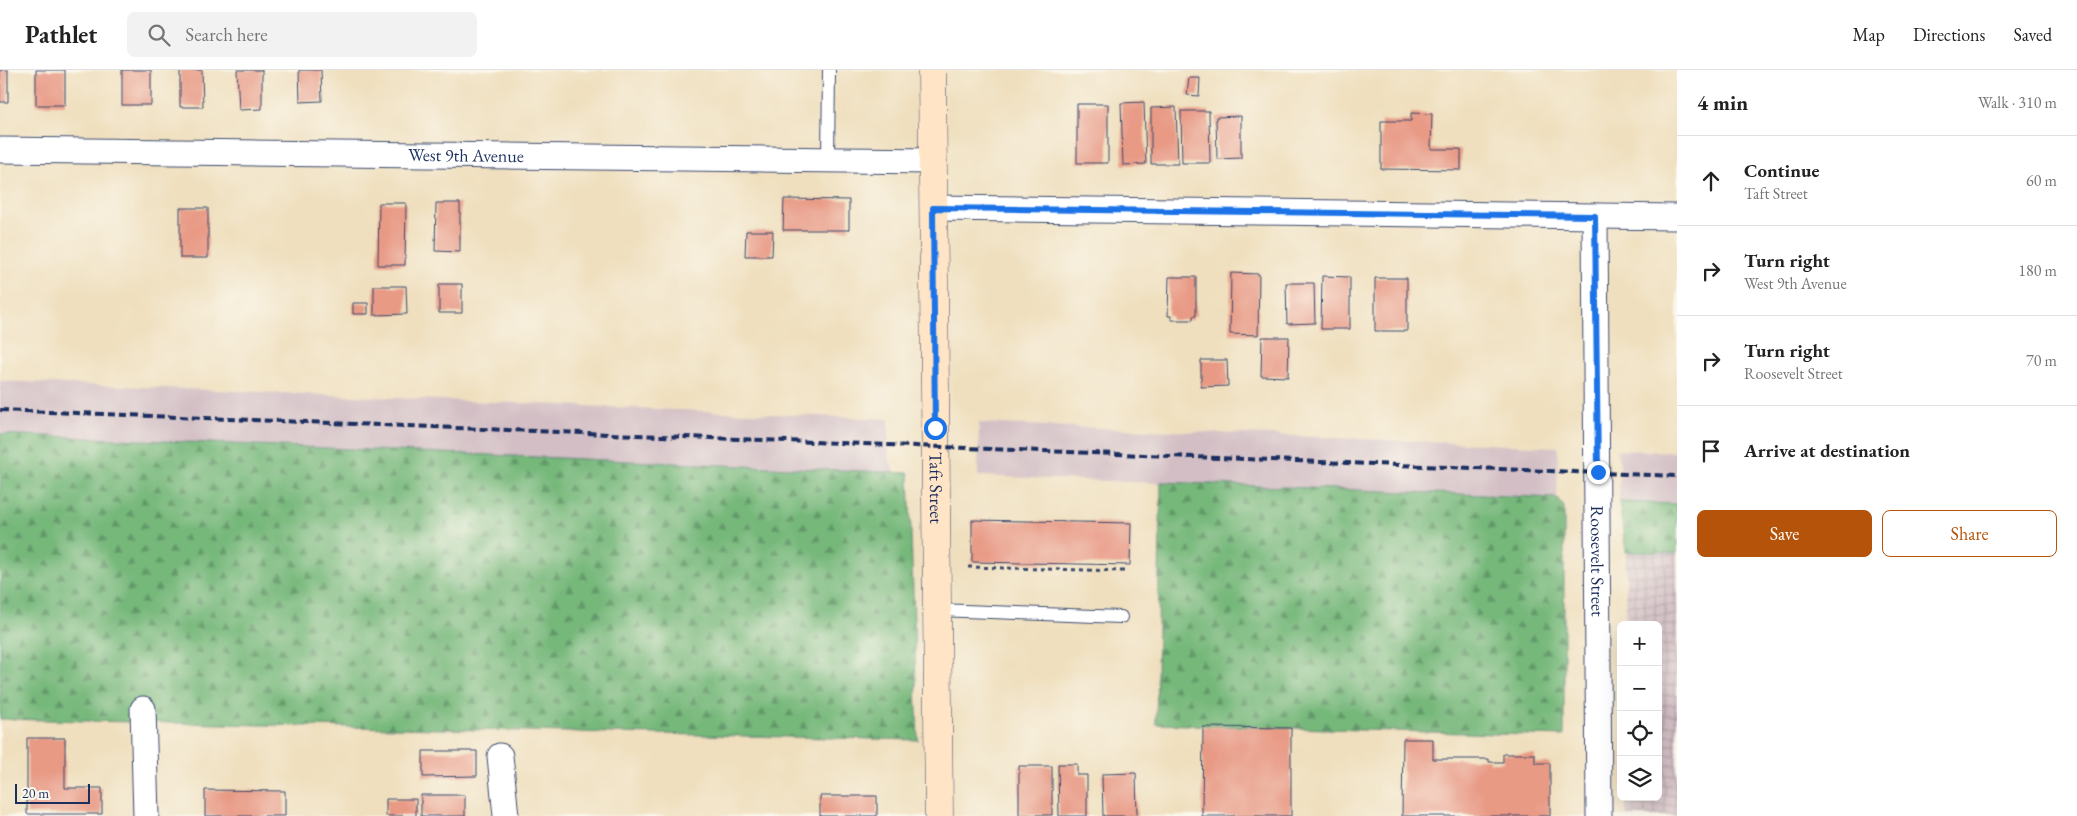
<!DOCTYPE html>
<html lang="en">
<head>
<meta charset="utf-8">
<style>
  :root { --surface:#fff; --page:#f2f2f2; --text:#222; --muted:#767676; --line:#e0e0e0; --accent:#b45309 }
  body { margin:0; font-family:"EB Garamond",serif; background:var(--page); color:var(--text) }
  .controls { position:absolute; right:15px; bottom:15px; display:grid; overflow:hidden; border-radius:8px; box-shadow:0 5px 20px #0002 }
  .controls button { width:45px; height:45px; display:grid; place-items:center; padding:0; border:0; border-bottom:1px solid var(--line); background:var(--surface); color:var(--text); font:25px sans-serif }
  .scale { position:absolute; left:15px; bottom:12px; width:75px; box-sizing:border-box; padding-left:5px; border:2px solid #1b2f5e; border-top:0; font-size:14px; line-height:18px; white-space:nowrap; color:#1b2f5e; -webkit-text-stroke:4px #fbf7ec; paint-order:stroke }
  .stop { position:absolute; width:15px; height:15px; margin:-11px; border:4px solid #1a73e8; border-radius:50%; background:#fff }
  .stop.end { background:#1a73e8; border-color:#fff; box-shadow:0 1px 5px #0008 }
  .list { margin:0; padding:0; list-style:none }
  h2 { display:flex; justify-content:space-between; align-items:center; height:65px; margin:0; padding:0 20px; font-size:21px }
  h2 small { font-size:16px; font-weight:400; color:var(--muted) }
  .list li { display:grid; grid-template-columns:32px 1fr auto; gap:15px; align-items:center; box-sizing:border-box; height:90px; padding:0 20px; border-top:1px solid var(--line) }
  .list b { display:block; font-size:19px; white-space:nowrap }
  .list p { margin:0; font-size:16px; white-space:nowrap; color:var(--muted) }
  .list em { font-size:16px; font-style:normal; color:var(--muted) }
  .actions { display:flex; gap:10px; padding:15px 20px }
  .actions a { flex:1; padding:11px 0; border:1px solid var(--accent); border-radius:8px; text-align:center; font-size:18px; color:var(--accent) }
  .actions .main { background:var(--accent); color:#fff }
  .icon { flex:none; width:28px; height:28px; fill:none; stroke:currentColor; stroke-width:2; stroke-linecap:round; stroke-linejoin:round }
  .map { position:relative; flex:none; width:1677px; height:746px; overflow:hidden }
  header { display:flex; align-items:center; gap:30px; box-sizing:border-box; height:70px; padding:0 25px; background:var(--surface); border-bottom:1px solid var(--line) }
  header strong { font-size:24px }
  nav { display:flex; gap:28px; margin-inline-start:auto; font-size:18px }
  .search { width:350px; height:45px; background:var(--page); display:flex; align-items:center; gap:12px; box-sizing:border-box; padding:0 18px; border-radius:8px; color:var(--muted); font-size:19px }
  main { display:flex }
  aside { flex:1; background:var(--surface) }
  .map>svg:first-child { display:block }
  .industrial { fill:url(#industrial-grid) }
  .railway { fill:#d2bec4 }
  .forest { fill:url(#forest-firs); stroke:#48746c }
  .building { fill:#e89a85 }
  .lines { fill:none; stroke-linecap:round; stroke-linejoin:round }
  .lane-casing { stroke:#3b496c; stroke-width:14 }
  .street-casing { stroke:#3b496c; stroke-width:27 }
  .secondary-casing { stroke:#3b496c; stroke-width:29 }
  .path { stroke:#3b496c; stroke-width:3; stroke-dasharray:4 4; stroke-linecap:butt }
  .lane { stroke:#fff; stroke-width:12 }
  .street { stroke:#fff; stroke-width:25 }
  .secondary { stroke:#ffe4c6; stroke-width:28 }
  .rail { stroke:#1b2f5e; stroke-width:4; stroke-dasharray:8 4; stroke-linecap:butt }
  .route { stroke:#1a73e8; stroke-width:6 }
  .labels { text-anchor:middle; stroke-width:4; stroke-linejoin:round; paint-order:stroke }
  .street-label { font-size:18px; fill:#1b2f5e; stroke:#fbf7ec }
</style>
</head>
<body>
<header>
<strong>Pathlet</strong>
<div class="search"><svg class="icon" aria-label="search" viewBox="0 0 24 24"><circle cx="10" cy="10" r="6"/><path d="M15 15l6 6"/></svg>Search here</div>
<nav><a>Map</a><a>Directions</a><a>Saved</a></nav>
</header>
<main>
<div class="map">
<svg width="1677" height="746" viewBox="0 0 1677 746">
  <defs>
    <pattern id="industrial-grid" width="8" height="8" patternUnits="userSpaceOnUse" patternTransform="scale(1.25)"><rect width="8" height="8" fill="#d2bec4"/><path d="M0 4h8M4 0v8" fill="none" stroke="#aa9ba2"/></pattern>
    <pattern id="forest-firs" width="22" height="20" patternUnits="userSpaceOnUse" patternTransform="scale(1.25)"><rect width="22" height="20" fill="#76b87a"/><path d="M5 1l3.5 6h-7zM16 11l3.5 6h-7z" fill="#609667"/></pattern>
  </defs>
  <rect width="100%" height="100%" fill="#fbf7ec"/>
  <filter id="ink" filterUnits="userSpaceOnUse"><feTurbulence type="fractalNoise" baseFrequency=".02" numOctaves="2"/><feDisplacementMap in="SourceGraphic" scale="10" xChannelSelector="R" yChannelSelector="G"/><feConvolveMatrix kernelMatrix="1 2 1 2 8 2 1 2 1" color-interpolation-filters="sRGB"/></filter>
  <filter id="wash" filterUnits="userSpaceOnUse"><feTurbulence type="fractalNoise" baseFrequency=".0096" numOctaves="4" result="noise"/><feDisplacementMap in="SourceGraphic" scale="20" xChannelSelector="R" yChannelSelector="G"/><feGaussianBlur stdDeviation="1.12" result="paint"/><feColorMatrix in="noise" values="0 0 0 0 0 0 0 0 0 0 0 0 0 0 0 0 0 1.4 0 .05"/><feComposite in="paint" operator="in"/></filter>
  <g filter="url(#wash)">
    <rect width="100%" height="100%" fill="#efdfbe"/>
    <path class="industrial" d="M1626 482 1677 483V746H1626V727H1658V555H1626Z"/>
    <path class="railway" d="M0 311 889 349 888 388 896 403 0 364Z
      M979 353 1558 377 1557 428 978 406Z
      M1616 380 1677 382V434L1619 432 1620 393Z"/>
    <path class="forest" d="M0 364 909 403 918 670 0 649Z
      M1161 412 1557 428 1564 437V666L1156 654Z
      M1619 432 1677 434V483L1626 482Z"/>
    <g id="blocks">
      <path class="building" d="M0 0H8V32H0Z
        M36 0H65V35H36Z
        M122 0H151V35H122Z
        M180 0H202L203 37H180Z
        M237 0H262V39L239 40Z
        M299 0H321L322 31 300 32Z
        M1189 8H1200L1199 26 1187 25Z
        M1144 32 1146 94 1123 95 1121 33Z
        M1077 34H1108V93H1077Z
        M1176 37 1178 94H1151V38Z
        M1181 41H1209L1210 93H1182Z
        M1411 43 1432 44 1431 79H1461V100L1381 99V51H1411Z
        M1241 46V88L1217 89 1216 47Z
        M784 129 849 130V160H783Z
        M379 133H406L405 195H378Z
        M436 133H460V182L435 181Z
        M180 138H208V188H180Z
        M746 161H773L772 186H745Z
        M1231 203 1259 204 1258 265 1230 264Z
        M1322 206 1350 207V259H1321Z
        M1169 207H1196V246H1193V250H1171V246H1168Z
        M1375 208H1407V261H1375Z
        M1286 213H1314L1315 253 1287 254Z
        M439 214H462V243H439Z
        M374 216H406L407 244 374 245Z
        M353 233H368V244H353Z
        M1262 267H1289L1288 307 1261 306Z
        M1201 290H1227L1228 316 1201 317Z
        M972 450 1131 453 1130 495 972 492Z
        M1203 657 1291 658V746H1202Z
        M27 668H65V718H102V744H27Z
        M1403 669H1433V689H1489V692H1503V684H1535V693H1550V746H1402Z
        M423 681H477V706L423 707Z
        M1058 694H1077V705H1087V746H1059Z
        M1019 696H1052V745H1019Z
        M1136 703 1137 746H1103L1102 704Z
        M205 720 285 721V746H205Z
        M421 725H465V746H421Z
        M820 726H877V746H820Z
        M386 729H416V746H386Z"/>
    </g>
  </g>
  <g filter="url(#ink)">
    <use href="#blocks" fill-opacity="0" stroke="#3b496c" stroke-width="1"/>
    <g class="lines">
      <g class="lane-casing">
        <path id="lane" d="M828 90 829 0
          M937 540 1121 547"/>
      </g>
      <g class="street-casing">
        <g id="street">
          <path id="s1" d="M0 80 933 91"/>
          <path d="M933 138 1677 147"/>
          <path id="s2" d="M1595 146 1599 746"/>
          <path d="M143 639 146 746"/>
          <path d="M500 686 506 746"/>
        </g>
      </g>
      <g class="secondary-casing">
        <g id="secondary">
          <path id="s3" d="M932 0 939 746"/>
        </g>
      </g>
      <path class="path" d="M968 497 1124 501"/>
      <use href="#lane" class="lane"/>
      <use href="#street" class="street"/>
      <use href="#secondary" class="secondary"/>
      <path class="rail" d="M0 340 1677 406"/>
    </g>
  </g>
  <g class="lines" filter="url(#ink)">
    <path class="route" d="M935 358 933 138 1595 146 1598 402"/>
  </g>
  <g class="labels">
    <g class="street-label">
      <text dy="6" stroke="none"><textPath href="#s1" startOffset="466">West 9th Avenue</textPath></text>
      <text dy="6" stroke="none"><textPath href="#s3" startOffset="418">Taft Street</textPath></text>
      <text dy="6" stroke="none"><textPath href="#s2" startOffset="345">Roosevelt Street</textPath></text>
    </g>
  </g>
</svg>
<div class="controls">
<button>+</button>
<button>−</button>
<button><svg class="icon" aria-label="locate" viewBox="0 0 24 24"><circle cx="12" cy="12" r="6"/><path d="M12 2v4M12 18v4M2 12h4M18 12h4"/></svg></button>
<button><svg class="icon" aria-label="layers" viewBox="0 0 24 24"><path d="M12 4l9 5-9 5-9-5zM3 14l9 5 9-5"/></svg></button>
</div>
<div class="scale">20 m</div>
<div class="stop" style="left:935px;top:358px"></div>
<div class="stop end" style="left:1598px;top:402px"></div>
</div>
<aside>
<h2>4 min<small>Walk · 310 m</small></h2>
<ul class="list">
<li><svg class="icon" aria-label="ahead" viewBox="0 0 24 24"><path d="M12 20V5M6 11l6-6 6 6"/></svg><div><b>Continue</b><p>Taft Street</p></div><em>60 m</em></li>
<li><svg class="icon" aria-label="right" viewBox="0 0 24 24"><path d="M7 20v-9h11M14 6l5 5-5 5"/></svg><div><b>Turn right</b><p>West 9th Avenue</p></div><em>180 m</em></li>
<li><svg class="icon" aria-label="right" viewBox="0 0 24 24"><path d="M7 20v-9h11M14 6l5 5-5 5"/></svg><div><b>Turn right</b><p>Roosevelt Street</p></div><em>70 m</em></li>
<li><svg class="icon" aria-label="arrive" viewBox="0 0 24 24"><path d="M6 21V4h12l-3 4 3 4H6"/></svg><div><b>Arrive at destination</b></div></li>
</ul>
<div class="actions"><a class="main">Save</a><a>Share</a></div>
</aside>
</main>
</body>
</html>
